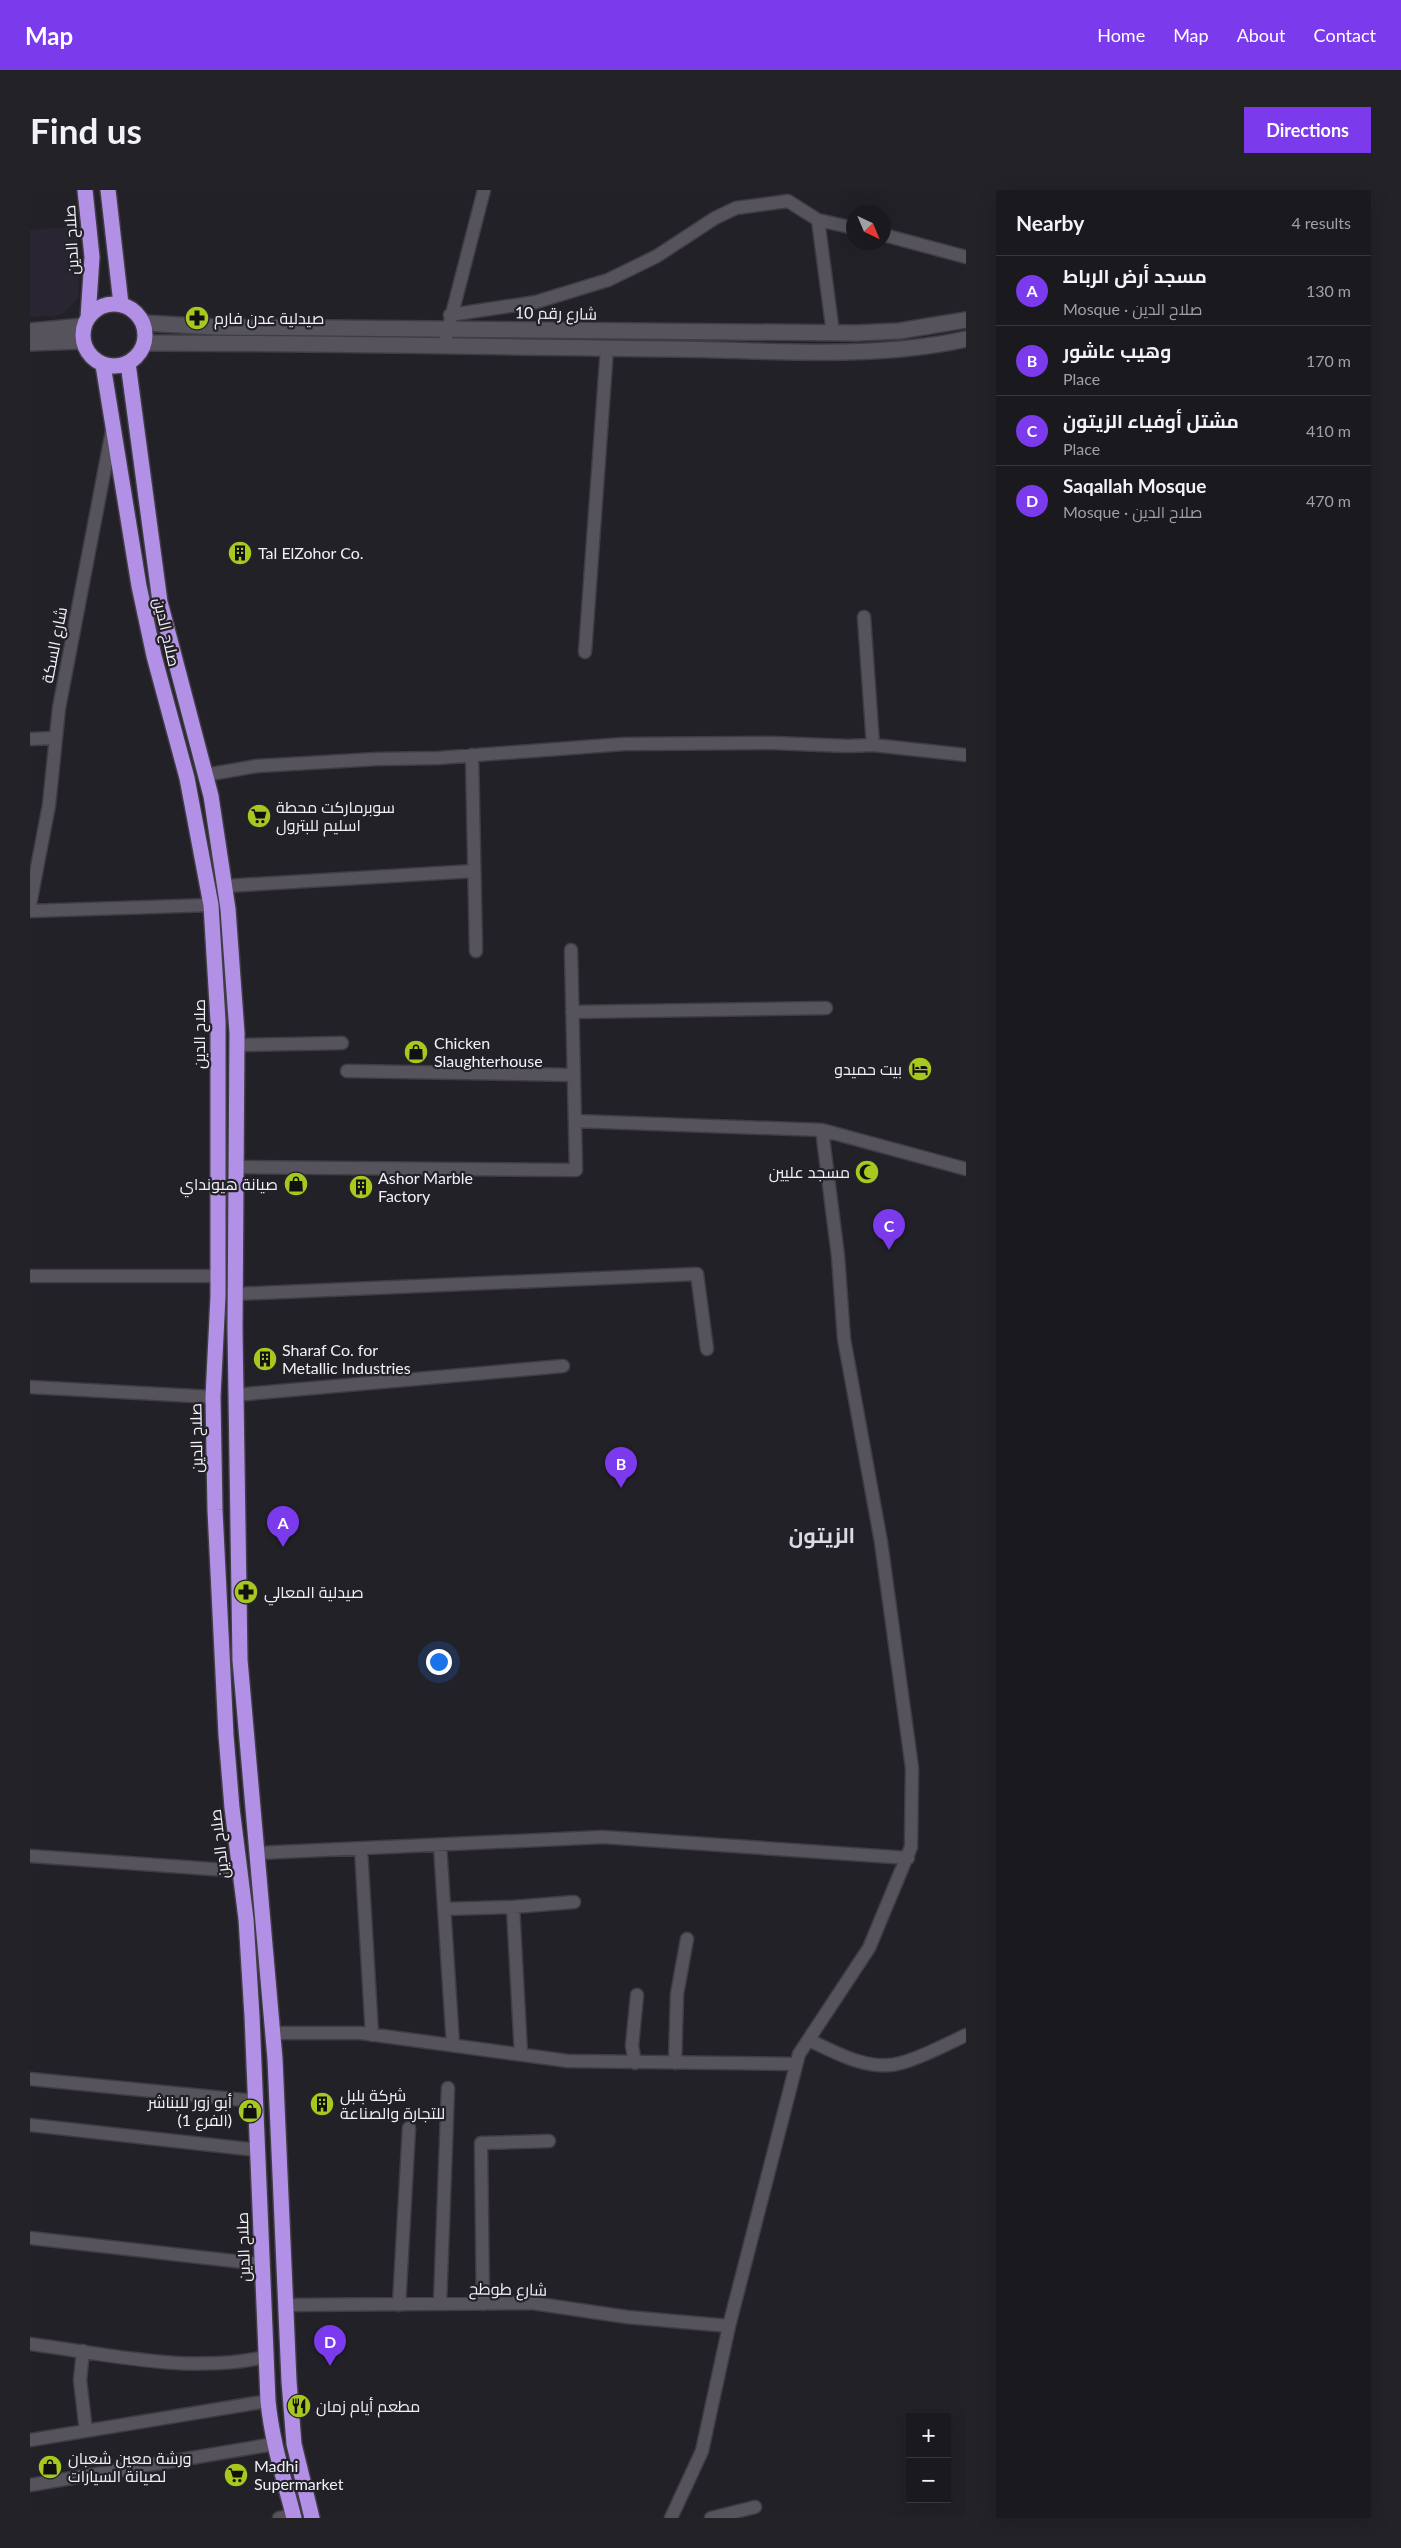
<!DOCTYPE html>
<html lang="en">
<head>
<meta charset="utf-8">
<style>
  :root { --surface:#1a191e; --page:#232227; --text:#f1f3f6; --muted:#9fa0a4; --line:#38383c; --accent:#7c3aed }
  body { margin:0; font-family:Lato,Cairo,sans-serif; background:var(--page); color:var(--text) }
  .controls { position:absolute; right:15px; bottom:15px; display:grid; overflow:hidden; border-radius:0px; box-shadow:0 5px 20px #0002 }
  .controls button { width:45px; height:45px; display:grid; place-items:center; padding:0; border:0; border-bottom:1px solid var(--line); background:var(--surface); color:var(--text); font:25px sans-serif }
  .compass { position:absolute; left:816px; top:15px; width:45px; height:45px; border-radius:50%; background:var(--surface); box-shadow:0 5px 20px #0002; rotate:136deg }
  .you { position:absolute; left:408px; top:1471px; width:18px; height:18px; margin:-12px; border:4px solid #fff; border-radius:50%; background:#1a73e8; box-shadow:0 0 0 8px #1a73e833 }
  .badge { display:grid; place-items:center; width:32px; height:32px; border-radius:50%; background:var(--accent); color:#fff; font-size:16px; font-weight:700 }
  .pin { position:absolute; translate:-50% -41px; filter:drop-shadow(0 1px 2px #0008) }
  .pin::after { content:''; position:absolute; top:26px; width:18px; height:15px; background:inherit; clip-path:polygon(0 0,100% 0,50% 100%) }
  .list { margin:0; padding:0; list-style:none }
  h2 { display:flex; justify-content:space-between; align-items:center; height:65px; margin:0; padding:0 20px; font-size:21px }
  h2 small { font-size:16px; font-weight:400; color:var(--muted) }
  .list li { display:grid; grid-template-columns:32px 1fr auto; gap:15px; align-items:center; box-sizing:border-box; height:70px; padding:0 20px; border-top:1px solid var(--line) }
  .list b { display:block; font-size:19px; white-space:nowrap }
  .list p { margin:0; font-size:16px; white-space:nowrap; color:var(--muted) }
  .list em { font-size:16px; font-style:normal; color:var(--muted) }
  .map { position:relative; flex:none; width:936px; height:2328px; overflow:hidden; border-radius:0px }
  header { display:flex; align-items:center; gap:30px; box-sizing:border-box; height:70px; padding:0 25px; background:var(--accent); color:#fff }
  header strong { font-size:24px }
  nav { display:flex; gap:28px; margin-inline-start:auto; font-size:18px }
  .intro { display:flex; align-items:center; justify-content:space-between; box-sizing:border-box; height:120px; padding:0 30px }
  h1 { margin:0; font-size:35px }
  .button { padding:12px 22px; border-radius:0px; background:var(--accent); color:#fff; font-size:18px; font-weight:700 }
  main { display:flex; gap:30px; padding:0 30px }
  aside { flex:1; background:var(--surface); border-radius:0px; box-shadow:0 5px 20px #0002 }
  .map>svg:first-child { display:block }
  .built { fill:#2a2533 }
  .lines { fill:none; stroke-linecap:round; stroke-linejoin:round }
  .street-casing { stroke:#3f3d43; stroke-width:15 }
  .secondary-casing { stroke:#3f3d43; stroke-width:18 }
  .highway-casing { stroke:#3f3d43; stroke-width:18 }
  .street { stroke:#56535c; stroke-width:12 }
  .secondary { stroke:#56535c; stroke-width:15 }
  .highway { stroke:#b190e6; stroke-width:15 }
  .labels { text-anchor:middle; stroke-width:4.5; stroke-linejoin:round; paint-order:stroke }
  .street-label { font-size:16px; fill:#f2f0f6; stroke:#232128 }
  .poi-label { font-size:16px; fill:#f2f0f6; stroke:#232128; text-anchor:start }
  .district-label { font-size:21px; font-weight:bold; fill:#dedae5; stroke:#232128 }
</style>
</head>
<body>
<header>
<strong>Map</strong>
<nav><a>Home</a><a>Map</a><a>About</a><a>Contact</a></nav>
</header>
<div class="intro"><h1>Find us</h1><a class="button">Directions</a></div>
<main>
<div class="map">
<svg width="936" height="2328" viewBox="0 0 936 2328">
  <rect width="100%" height="100%" fill="#232128"/>
  <path class="built" d="M47 36 50 72 48 108 34 123 26 126 0 127V40Z"/>
  <g class="lines">
    <g class="street-casing">
      <path id="street" d="M788 30 803 143
        M854 45 936 67
        M420 125 506 112 578 90 627 66 685 28 706 18 758 11 788 30 824 38
        M414 155 454 0
        M555 462 577 158
        M0 549 25 548
        M843 555 936 565
        M442 565 446 761
        M175 585 227 576 347 569 408 568 594 554 742 553 818 556 843 555 834 427
        M195 696 444 681
        M0 714 19 615 29 518 82 241
        M0 721 181 715
        M542 822 796 818
        M207 855 312 853
        M317 881 544 885
        M545 931 792 940 936 979
        M206 977 546 980 541 760
        M0 1086H187
        M205 1104 667 1084 677 1159
        M0 1197 183 1207
        M205 1205 533 1176
        M410 1655 423 1855
        M331 1659 342 1845
        M228 1663 573 1647 878 1668
        M0 1666 210 1681
        M483 1717 491 1864
        M414 1719 483 1717 544 1712
        M243 1843H331L538 1871 766 1874
        M779 1850C806 1863 840 1882 871 1873 893 1867 915 1855 936 1845
        M605 1873 602 1856 607 1805
        M645 1873 647 1804 657 1749
        M0 1889 225 1911
        M0 1935 227 1960
        M0 2048 231 2074
        M410 2114 418 1898
        M453 2114 451 1953 519 1951
        M255 2115 502 2113 597 2127 699 2136
        M369 2115 379 1938
        M0 2154C77 2164 159 2184 235 2167
        M53 2161 50 2190 56 2241
        M0 2250 238 2211
        M0 2295 244 2254
        M249 2328 263 2325
        M641 2328 672 2261 699 2136 769 1864 839 1758 881 1657 882 1578 851 1352 814 1149 808 1066 792 940
        M681 2328 725 2317"/>
    </g>
    <g class="secondary-casing">
      <path id="secondary" d="M114 133 185 137 826 143 869 141 936 130
        M0 141 54 136
        M0 153 53 151
        M115 153C291 153 467 157 644 159 740 160 841 170 936 149"/>
    </g>
    <g class="highway-casing">
      <path id="highway" d="M55 0 62 67 58 128
        M78 0 91 114
        M53 145a31 31 0 1 1 62 0a31 31 0 1 1-62 0Z
        M98 173 130 412 181 606 198 719 207 843 205 1139 210 1470 245 1869 259 2191 264 2254 282 2328
        M73 175 109 396 124 466 157 588 181 715 188 831V1106L183 1207 185 1320 196 1545 202 1618 216 1729 222 1826 238 2211C242 2252 254 2289 264 2328"/>
    </g>
    <use href="#street" class="street"/>
    <use href="#secondary" class="secondary"/>
    <use href="#highway" class="highway"/>
  </g>
  <defs>
    <g id="pharmacy-disc" transform="scale(1.25)"><circle r="9.5" fill="#a7c81f" stroke="#232128"/><path d="M-2-6h4v4h4v4h-4v4h-4v-4h-4v-4h4Z" fill="#111"/></g>
    <g id="building-disc" transform="scale(1.25)"><circle r="9.5" fill="#a7c81f" stroke="#232128"/><path d="M-4-6H4V6H1V3H-1V6H-4ZM-2.5-4.3h1.7v1.8h-1.7ZM.8-4.3h1.7v1.8H.8ZM-2.5-1h1.7V.8h-1.7ZM.8-1h1.7V.8H.8Z" fill="#111"/></g>
    <g id="supermarket-disc" transform="scale(1.25)"><circle r="9.5" fill="#a7c81f" stroke="#232128"/><path d="M-6-5.5h2.5l.6 2H6L4.5 2H-2.5L-4.4-4H-6ZM-1.5 3.2a1.3 1.3 0 1 0 .1 0ZM3 3.2a1.3 1.3 0 1 0 .1 0Z" fill="#111"/></g>
    <g id="shop-disc" transform="scale(1.25)"><circle r="9.5" fill="#a7c81f" stroke="#232128"/><path d="M-5-2.5h2.3a2.7 3.5 0 0 1 5.4 0H5L5.5 6h-11ZM-1.5-2.5h3a1.5 2.3 0 0 0-3 0Z" fill="#111"/></g>
    <g id="hotel-disc" transform="scale(1.25)"><circle r="9.5" fill="#a7c81f" stroke="#232128"/><path d="M-6-4.5h1.5V1H6V5H4.5V3h-9V5H-6ZM-4 0a1.8 1.8 0 1 1 3.6 0ZM.5 0V-2.5h3Q6-2.5 6 0Z" fill="#111"/></g>
    <g id="mosque-disc" transform="scale(1.25)"><circle r="9.5" fill="#a7c81f" stroke="#232128"/><path d="M3.5-4.9A6 6 0 1 0 3.5 4.9A5 5 0 1 1 3.5-4.9Z" fill="#111"/></g>
    <g id="restaurant-disc" transform="scale(1.25)"><circle r="9.5" fill="#a7c81f" stroke="#232128"/><path d="M-5-6h1v4h1v-4h1v4h1v-4h1v5L-1.5 .5V6h-2V.5L-5-1ZM5-6V6H3V1.5H1.5Q1.5-4 5-6Z" fill="#111"/></g>
  </defs>
  <g fill-rule="evenodd">
    <use href="#pharmacy-disc" x="167" y="128"/>
    <use href="#building-disc" x="210" y="363"/>
    <use href="#supermarket-disc" x="229" y="626"/>
    <use href="#shop-disc" x="386" y="862"/>
    <use href="#hotel-disc" x="890" y="879"/>
    <use href="#mosque-disc" x="837" y="982"/>
    <use href="#shop-disc" x="266" y="994"/>
    <use href="#building-disc" x="331" y="997"/>
    <use href="#building-disc" x="235" y="1169"/>
    <use href="#pharmacy-disc" x="216" y="1402"/>
    <use href="#building-disc" x="292" y="1914"/>
    <use href="#shop-disc" x="220" y="1921"/>
    <use href="#restaurant-disc" x="269" y="2216"/>
    <use href="#shop-disc" x="20" y="2277"/>
    <use href="#supermarket-disc" x="206" y="2285"/>
  </g>
  <g class="labels">
    <g class="street-label">
      <text transform="translate(41 50) rotate(-93)" y="6">صلاح الدين</text>
      <text transform="translate(526 123) rotate(1)" y="6">شارع رقم 10</text>
      <text transform="translate(137 442) rotate(77)" y="6">صلاح الدين</text>
      <text transform="translate(24 455) rotate(-79)" y="6">شارع السكة</text>
      <text transform="translate(169 844) rotate(-90)" y="6">صلاح الدين</text>
      <text transform="translate(166 1248) rotate(-91)" y="6">صلاح الدين</text>
      <text transform="translate(189 1654) rotate(-97)" y="6">صلاح الدين</text>
      <text transform="translate(213 2057) rotate(-92)" y="6">صلاح الدين</text>
      <text transform="translate(478 2099) rotate(1)" y="6">شارع طوطح</text>
    </g>
    <g class="poi-label">
      <text x="184" y="134">صيدلية عدن فارم</text>
      <text x="228" y="369">Tal ElZohor Co.</text>
      <text x="246" y="623">سوبرماركت محطة<tspan x="246" dy="18">اسليم للبترول</tspan></text>
      <text x="404" y="859">Chicken<tspan x="404" dy="18">Slaughterhouse</tspan></text>
      <text x="872" y="885" text-anchor="end">بيت حميدو</text>
      <text x="820" y="988" text-anchor="end">مسجد عليين</text>
      <text x="348" y="994">Ashor Marble<tspan x="348" dy="18">Factory</tspan></text>
      <text x="248" y="1000" text-anchor="end">صيانة هيونداي</text>
      <text x="252" y="1166">Sharaf Co. for<tspan x="252" dy="18">Metallic Industries</tspan></text>
      <text x="234" y="1408">صيدلية المعالي</text>
      <text x="310" y="1911">شركة بلبل<tspan x="310" dy="18">للتجارة والصناعة</tspan></text>
      <text x="202" y="1918" text-anchor="end">أبو زور للبناشر<tspan x="202" dy="18">(الفرع 1)</tspan></text>
      <text x="286" y="2222">مطعم أيام زمان</text>
      <text x="38" y="2274">ورشة معين شعبان<tspan x="38" dy="18">لصيانة السيارات</tspan></text>
      <text x="224" y="2282">Madhi<tspan x="224" dy="18">Supermarket</tspan></text>
    </g>
    <g class="district-label">
      <text x="792" y="1353">الزيتون</text>
    </g>
  </g>
</svg>
<div class="controls">
<button>+</button>
<button>−</button>
</div>
<svg class="compass" viewBox="-18 -18 36 36"><path d="M0-13l5 13h-10z" fill="#e53935"/><path d="M0 13l5-13h-10z" fill="#9fa0a4"/></svg>
<div class="you"></div>
<div class="pin badge" style="left:253px;top:1357px">A</div>
<div class="pin badge" style="left:591px;top:1298px">B</div>
<div class="pin badge" style="left:859px;top:1060px">C</div>
<div class="pin badge" style="left:300px;top:2176px">D</div>
</div>
<aside>
<h2>Nearby<small>4 results</small></h2>
<ul class="list">
<li><span class="badge">A</span><div><b>مسجد أرض الرباط</b><p>Mosque · صلاح الدين</p></div><em>130 m</em></li>
<li><span class="badge">B</span><div><b>وهيب عاشور</b><p>Place</p></div><em>170 m</em></li>
<li><span class="badge">C</span><div><b>مشتل أوفياء الزيتون</b><p>Place</p></div><em>410 m</em></li>
<li><span class="badge">D</span><div><b>Saqallah Mosque</b><p>Mosque · صلاح الدين</p></div><em>470 m</em></li>
</ul>
</aside>
</main>
</body>
</html>
